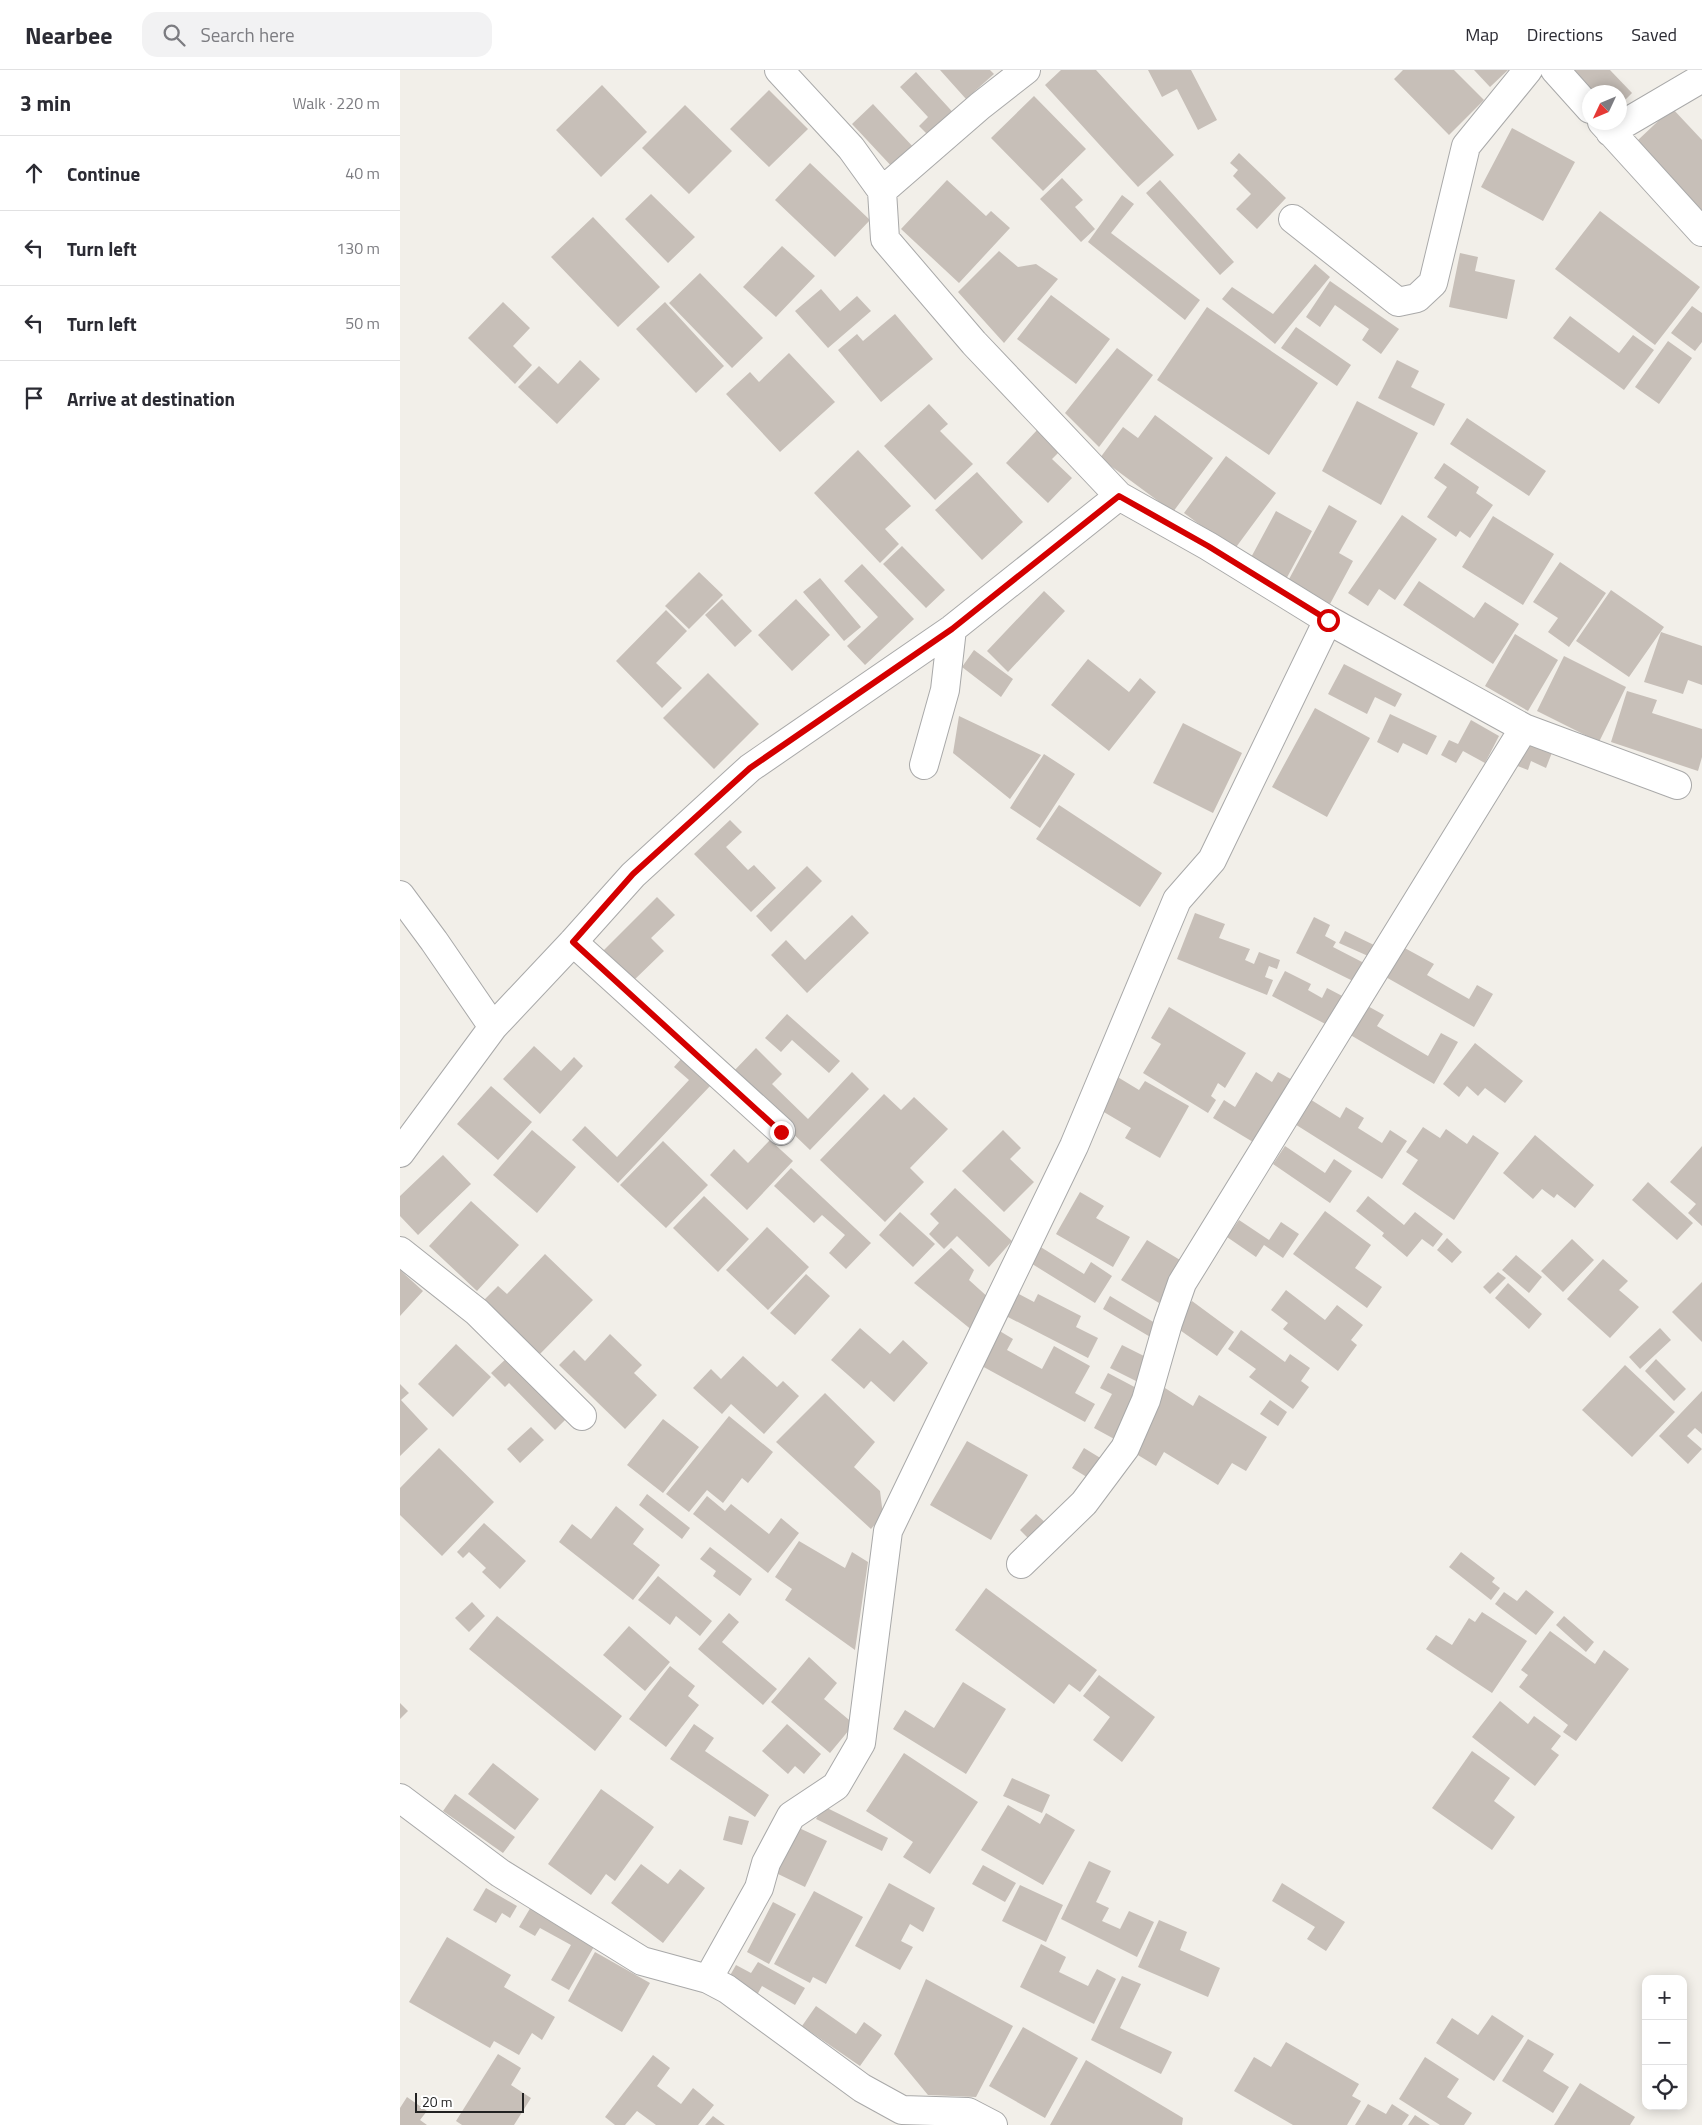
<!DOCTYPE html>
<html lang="en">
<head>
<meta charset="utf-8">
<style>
  :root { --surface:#fff; --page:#f2f2f3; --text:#2b2b33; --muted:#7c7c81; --line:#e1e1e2 }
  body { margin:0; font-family:"Titillium Web",sans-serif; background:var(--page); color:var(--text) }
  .controls { position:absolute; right:15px; bottom:15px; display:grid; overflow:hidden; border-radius:10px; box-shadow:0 2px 12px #0003 }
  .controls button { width:45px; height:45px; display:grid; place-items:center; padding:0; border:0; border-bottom:1px solid var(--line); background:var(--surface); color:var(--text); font:25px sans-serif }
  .compass { position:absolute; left:1182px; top:15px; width:45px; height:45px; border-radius:50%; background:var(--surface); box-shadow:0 2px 12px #0003; rotate:226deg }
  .scale { position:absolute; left:15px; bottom:12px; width:109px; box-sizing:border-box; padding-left:5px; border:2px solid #222; border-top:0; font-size:14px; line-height:18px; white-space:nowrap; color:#222; -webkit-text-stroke:4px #fff; paint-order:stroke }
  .stop { position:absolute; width:15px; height:15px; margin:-11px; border:4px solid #d40000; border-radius:50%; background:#fff }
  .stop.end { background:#d40000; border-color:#fff; box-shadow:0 1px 5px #0008 }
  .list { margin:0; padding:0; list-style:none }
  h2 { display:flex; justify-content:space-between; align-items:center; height:65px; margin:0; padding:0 20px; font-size:21px }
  h2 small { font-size:16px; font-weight:400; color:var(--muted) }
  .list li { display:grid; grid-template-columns:32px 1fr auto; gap:15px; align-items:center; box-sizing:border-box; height:75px; padding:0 20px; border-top:1px solid var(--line) }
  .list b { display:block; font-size:19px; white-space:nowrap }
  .list em { font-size:16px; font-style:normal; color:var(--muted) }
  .icon { flex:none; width:28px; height:28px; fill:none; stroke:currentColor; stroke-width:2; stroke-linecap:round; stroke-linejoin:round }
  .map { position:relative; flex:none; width:1302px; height:2055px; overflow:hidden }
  header { display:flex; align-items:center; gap:30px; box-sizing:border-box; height:70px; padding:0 25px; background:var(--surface); border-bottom:1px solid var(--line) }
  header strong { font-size:24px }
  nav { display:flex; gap:28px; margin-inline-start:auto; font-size:18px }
  .search { width:350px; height:45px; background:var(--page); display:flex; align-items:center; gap:12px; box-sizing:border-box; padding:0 18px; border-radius:15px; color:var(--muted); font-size:19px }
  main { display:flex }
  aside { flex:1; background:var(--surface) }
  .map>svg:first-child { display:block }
  .building { fill:#c7bfb8 }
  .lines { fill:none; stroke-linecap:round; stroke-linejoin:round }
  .minor-casing { stroke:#a9a9a9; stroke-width:30 }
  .minor { stroke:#fff; stroke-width:28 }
  .route { stroke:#d40000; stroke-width:6 }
</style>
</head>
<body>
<header>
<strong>Nearbee</strong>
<div class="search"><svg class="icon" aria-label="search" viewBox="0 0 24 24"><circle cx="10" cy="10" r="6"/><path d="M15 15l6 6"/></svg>Search here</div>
<nav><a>Map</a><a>Directions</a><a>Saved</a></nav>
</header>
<main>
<aside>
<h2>3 min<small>Walk · 220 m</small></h2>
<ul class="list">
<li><svg class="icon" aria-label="ahead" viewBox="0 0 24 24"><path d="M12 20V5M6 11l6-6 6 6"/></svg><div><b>Continue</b></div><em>40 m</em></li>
<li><svg class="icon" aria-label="left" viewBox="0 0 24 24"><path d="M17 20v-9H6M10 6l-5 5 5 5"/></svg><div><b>Turn left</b></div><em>130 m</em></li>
<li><svg class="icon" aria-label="left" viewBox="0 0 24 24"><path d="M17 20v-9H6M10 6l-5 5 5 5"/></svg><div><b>Turn left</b></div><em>50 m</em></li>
<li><svg class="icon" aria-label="arrive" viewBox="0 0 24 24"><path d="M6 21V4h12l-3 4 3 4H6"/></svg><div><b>Arrive at destination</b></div></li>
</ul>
</aside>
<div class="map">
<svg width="1302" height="2055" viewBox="0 0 1302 2055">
  <rect width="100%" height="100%" fill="#f2efe9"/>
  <path class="building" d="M540 0H590L594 4 566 29Z
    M661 0H696L774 85 738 117 645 15Z
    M748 0H791L817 50 798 60 777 19 762 27Z
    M1003 0H1054L1084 30 1049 65 994 9Z
    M1074 0H1108L1090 17Z
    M1169 0H1210L1232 23 1220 35V22H1191Z
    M516 2 559 49 535 72 519 56 528 47 500 17Z
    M202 15 247 62 201 107 156 60Z
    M369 20 408 59 369 97 330 59Z
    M634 26 686 79 643 121 591 68Z
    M473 34 516 80 495 100 452 54Z
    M285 35 332 81 289 124 242 78Z
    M1272 38 1302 70V141L1237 71Z
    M1112 58 1175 92 1143 151 1081 117Z
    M839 83 886 128 857 159 836 139 851 124 833 106 838 100 830 93Z
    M410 93 470 150 435 187 375 130Z
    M662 108 683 130 675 137 695 159 681 172 640 129Z
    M547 110 586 146 591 141 610 158 559 213 501 159Z
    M760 110 834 192 820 205 746 123Z
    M251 124 295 167 268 193 225 149Z
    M722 125 734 134 711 163 800 230 785 250 688 172Z
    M1200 141 1300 217 1255 275 1155 199Z
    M193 147 260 217 218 257 151 187Z
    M382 176 415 206 376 247 343 217Z
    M599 181 618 197 636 194 658 209 604 273 558 222Z
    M1060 183 1078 187 1075 201 1115 210 1107 249 1049 237Z
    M915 194 930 207 875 274 822 229 832 217 873 244Z
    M300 203 363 268 332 298 269 233Z
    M930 211 999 259 981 284 962 270 969 259 935 235 920 257 906 247Z
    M421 219 440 241 457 226 471 241 428 278 395 241Z
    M651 225 710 269 676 314 617 269Z
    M103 232 130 258 113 276 132 295 115 314 68 268Z
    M265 232 324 296 296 323 236 259Z
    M1292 236 1302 243V272L1295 281 1271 263Z
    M807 237 918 313 869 385 757 310Z
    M495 244 533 289 481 332 438 280 457 264 463 271Z
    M1170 246 1219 283 1233 265 1254 280 1224 320 1153 268Z
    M896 257 951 295 937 316 881 278Z
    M1268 271 1292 288 1259 334 1235 317Z
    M717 278 753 305 699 377 665 343Z
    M389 283 435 332 380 382 326 324 350 302 359 312Z
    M180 290 200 309 157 354 118 317 139 296 158 314Z
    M997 290 1019 301 1011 317 1045 334 1034 356 978 328Z
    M957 331 1018 363 981 435 922 401Z
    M529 334 548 354 540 361 573 394 535 430 484 376Z
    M755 345 813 388 773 442 700 388 723 357 738 368Z
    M1067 348 1146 401 1129 426 1050 374Z
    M639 358 662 379 652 389 672 408 648 433 606 393Z
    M458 380 511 436 485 459 499 474 480 493 414 423Z
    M826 386 876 423 834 480 784 443Z
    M1044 393 1079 417 1076 423 1093 435 1070 468 1060 461 1056 467 1027 447 1047 417 1034 408Z
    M577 402 623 452 582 490 535 440Z
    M929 435 957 451 939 483 953 491 930 534 888 511Z
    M876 441 912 461 884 513 848 493Z
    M1002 445 1037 469 995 530 979 519 968 536 948 523Z
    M1093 446 1154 484 1123 535 1062 497Z
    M502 476 545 520 526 538 483 494Z
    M1160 492 1206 523 1169 577 1148 562 1158 548 1133 532Z
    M462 494 514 549 465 595 447 576 478 547 444 511Z
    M299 502 323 525 289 559 265 536Z
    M420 508 461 557 444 571 403 522Z
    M1019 511 1074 548 1085 532 1119 554 1093 594 1003 535Z
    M1211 520 1264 557 1229 607 1176 571Z
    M644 521 665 541 608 602 587 581Z
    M322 529 352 561 335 577 305 545Z
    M396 529 430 565 392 601 358 565Z
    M266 540 287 561 256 593 282 618 262 638 216 591Z
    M1261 562 1302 576V615L1288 610 1283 624 1244 612Z
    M1115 564 1158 590 1128 641 1085 616Z
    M574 580 613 609 601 627 562 597Z
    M1164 586 1226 617 1199 672 1137 641Z
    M688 589 729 622 740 608 756 622 709 681 651 635Z
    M944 594 1002 624 995 637 975 627 967 644 928 624Z
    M308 603 359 654 314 699 263 648Z
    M1227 621 1257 630 1252 643 1302 659V687L1298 701 1211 672Z
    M915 638 970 668 927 747 872 717Z
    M990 644 1037 666 1027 685 1003 673 998 683 977 672Z
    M559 646 641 685 610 729 553 683Z
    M1071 650 1099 666 1085 693 1063 681 1056 693 1041 685 1049 670 1058 674Z
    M783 653 842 683 813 743 753 713Z
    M1126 669 1153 680 1146 698 1131 691 1128 700 1115 695Z
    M644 684 675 704 640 758 610 738Z
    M659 735 762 803 740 837 636 769Z
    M330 750 342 762 326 777 348 800 354 795 376 818 351 842 294 784Z
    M407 796 422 811 371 862 356 846Z
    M257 827 275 845 251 868 264 881 230 914 200 884Z
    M795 843 825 854 819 868 850 879 845 890 854 894 859 882 880 890 877 899 869 896 865 907 873 910 867 925 777 889Z
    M452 845 469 863 407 923 371 885 386 870 405 890Z
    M914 847 930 855 925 866 936 872 933 877 964 893 955 912 896 883Z
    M945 861 974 875 968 886 939 873Z
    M1001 876 1034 894 1027 905 1069 929 1077 915 1093 924 1074 957 984 906Z
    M885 901 911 914 908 920 922 928 927 918 948 929 933 958 872 926Z
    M964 934 984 945 977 956 1028 986 1041 963 1058 972 1034 1014 947 963Z
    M769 937 846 983 825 1018 818 1013 811 1026 816 1030 808 1043 743 1003 761 974 751 968Z
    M387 944 440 991 429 1003 392 970 381 982 365 968Z
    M1075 973 1123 1011 1105 1033 1085 1018 1078 1026 1067 1016 1059 1027 1043 1014Z
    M134 976 161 1001 174 987 183 996 140 1044 103 1009Z
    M356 978 382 1004 372 1014 408 1049 452 1002 469 1019 410 1080 331 1004Z
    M282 988 311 1015 218 1113 172 1070 185 1056 217 1087 289 1010 274 997Z
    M856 1002 872 1012 878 1002 896 1012 858 1075 813 1048 824 1030 835 1037Z
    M716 1006 739 1020 745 1011 789 1036 760 1088 725 1068 731 1058 697 1038Z
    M91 1016 132 1052 98 1090 57 1054Z
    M484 1024 501 1040 514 1027 548 1059 510 1098 524 1112 485 1152 420 1090Z
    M905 1026 940 1048 946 1037 964 1048 958 1058 982 1073 990 1060 1007 1071 982 1109 890 1051Z
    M1023 1057 1040 1068 1046 1059 1067 1074 1073 1065 1099 1083 1054 1150 1002 1114 1018 1090 1006 1082Z
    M132 1060 176 1097 137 1143 93 1105Z
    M603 1060 621 1078 610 1089 634 1112 604 1142 562 1101Z
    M1135 1065 1194 1115 1175 1138 1157 1124 1154 1128 1142 1119 1133 1129 1103 1103Z
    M370 1070 393 1091 347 1140 310 1105 334 1079 348 1093Z
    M263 1071 308 1115 266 1158 220 1115Z
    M885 1076 925 1103 934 1089 952 1101 930 1133 873 1094Z
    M1302 1076V1156L1288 1143 1296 1134 1270 1112Z
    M43 1085 71 1114 18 1165 0 1146V1126Z
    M391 1098 471 1173 446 1199 429 1183 445 1165 422 1145 414 1153 374 1116Z
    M1248 1112 1293 1153 1277 1170 1232 1130Z
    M555 1118 612 1171 589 1197 557 1166 544 1179 529 1164 539 1153 530 1144Z
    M680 1122 704 1136 696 1148 730 1167 713 1197 656 1164Z
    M304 1126 349 1169 318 1202 273 1158Z
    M968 1126 1004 1155 1015 1142 1043 1164 1033 1177 1022 1169 1007 1187 982 1166 984 1163 956 1141Z
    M71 1131 119 1175 77 1221 29 1176Z
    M925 1141 971 1175 955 1198 982 1217 967 1238 893 1184Z
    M500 1142 535 1174 513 1197 479 1165Z
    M839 1150 869 1170 881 1152 899 1164 883 1188 864 1175 856 1187 827 1167Z
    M367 1157 409 1197 368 1240 326 1200Z
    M1047 1168 1062 1182 1052 1193 1037 1180Z
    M1172 1169 1194 1190 1163 1222 1141 1201Z
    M747 1170 785 1193 759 1233 721 1210Z
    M639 1176 684 1204 691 1192 712 1206 695 1233 629 1192Z
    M551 1178 574 1200 569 1210 590 1229 573 1261 514 1213Z
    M145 1184 193 1230 139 1285 83 1231 98 1216 107 1224Z
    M1116 1185 1142 1207 1129 1223 1102 1200Z
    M1203 1189 1228 1211 1219 1220 1239 1237 1210 1268 1167 1229Z
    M0 1200 23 1221 0 1246Z
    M1098 1202 1106 1208 1090 1224 1083 1217Z
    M406 1204 430 1226 395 1265 370 1243Z
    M1302 1212V1272L1272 1242Z
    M1108 1213 1142 1244 1129 1259 1095 1228Z
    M886 1220 925 1250 937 1235 963 1255 951 1270 957 1275 938 1301 883 1259 888 1253 871 1240Z
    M617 1223 634 1232 638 1224 681 1246 676 1257 698 1268 688 1288 606 1246Z
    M710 1226 760 1256 752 1268 703 1239Z
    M792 1231 834 1262 817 1286 774 1256Z
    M460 1258 490 1284 503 1270 528 1293 494 1332 471 1311 464 1319 431 1290Z
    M1260 1258 1271 1270 1240 1299 1229 1287Z
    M598 1260 613 1269 607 1280 642 1299 654 1276 690 1296 675 1323 695 1334 685 1352 580 1295Z
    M841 1260 885 1292 890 1284 910 1298 901 1311 909 1317 893 1339 849 1307 856 1299 828 1279Z
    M210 1264 242 1295 234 1303 257 1325 225 1359 159 1295 174 1280 185 1291Z
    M56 1274 91 1307 53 1347 18 1314Z
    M722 1275 750 1289 738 1312 710 1298Z
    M110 1285 169 1346 155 1360 109 1313 105 1317 91 1303Z
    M343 1286 377 1317 383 1311 399 1326 364 1364 331 1334 322 1344 293 1318 311 1299 321 1309Z
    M1256 1289 1286 1319 1274 1331 1245 1301Z
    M1225 1295 1275 1342 1232 1387 1182 1340Z
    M708 1303 744 1322 718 1371 694 1358 712 1324 700 1318Z
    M0 1314 9 1323 1 1330 28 1359 0 1386Z
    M765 1318 793 1336 799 1325 867 1367 846 1401 832 1393 818 1415 764 1382 756 1396 728 1379Z
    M1302 1321V1364L1295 1358 1287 1366 1302 1379 1288 1394 1259 1366Z
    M425 1323 475 1372 454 1397 480 1421 483 1445 471 1459 376 1372Z
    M870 1330 887 1342 878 1356 860 1344Z
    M329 1346 373 1382 348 1413 342 1408 323 1433 307 1420 289 1442 266 1424Z
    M263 1349 299 1377 263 1423 227 1395Z
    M131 1357 144 1370 120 1393 107 1379Z
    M567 1371 628 1405 591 1470 530 1435Z
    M39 1378 94 1432 42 1486 0 1445V1418Z
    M684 1378 702 1389 690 1409 672 1398Z
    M247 1424 290 1458 282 1469 239 1435Z
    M307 1426 325 1441 331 1434 369 1464 381 1448 399 1463 368 1503 293 1444Z
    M216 1436 244 1459 233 1474 260 1495 233 1530 159 1472 172 1454 191 1469Z
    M636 1444 648 1455 632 1472 620 1460Z
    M84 1453 126 1491 100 1519 82 1502 86 1498 69 1482 63 1488 57 1482Z
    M399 1471 445 1498 452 1482 468 1492 455 1580 385 1530 392 1519 375 1507Z
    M310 1477 352 1509 340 1526 313 1506 316 1501 300 1489Z
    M1061 1482 1095 1508 1092 1512 1100 1518 1091 1530 1049 1497Z
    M258 1506 312 1551 300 1566 276 1546 270 1555 238 1530Z
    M586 1518 697 1600 680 1622 669 1614 654 1634 555 1560Z
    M1126 1520 1154 1542 1136 1565 1095 1534 1104 1522 1117 1531Z
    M72 1532 85 1546 69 1562 55 1548Z
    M1082 1542 1127 1571 1092 1623 1026 1579 1036 1565 1052 1575 1069 1548 1075 1552Z
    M329 1543 339 1552 322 1572 377 1619 363 1635 298 1579Z
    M97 1546 222 1646 195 1681 69 1579Z
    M1164 1546 1194 1572 1186 1582 1156 1555Z
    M229 1556 270 1592 245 1621 203 1585Z
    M1150 1561 1195 1594 1204 1580 1229 1599 1176 1671 1163 1662 1168 1655 1119 1617 1128 1605 1121 1600Z
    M409 1587 437 1613 424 1629 454 1654 430 1683 371 1632Z
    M270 1596 295 1616 288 1626 299 1635 266 1677 229 1649Z
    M699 1605 755 1647 722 1692 693 1670 710 1647 683 1626Z
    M563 1612 606 1639 566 1704 493 1659 505 1640 534 1658Z
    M1100 1631 1128 1654 1134 1646 1161 1666 1151 1679 1159 1685 1135 1716 1072 1667Z
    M0 1633 8 1641 0 1649Z
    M294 1654 314 1668 305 1681 369 1725 355 1747 270 1689Z
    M387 1654 421 1684 404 1704 395 1696 388 1704 362 1681Z
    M1072 1681 1110 1708 1094 1731 1115 1747 1092 1780 1032 1738Z
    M504 1683 578 1732 530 1804 503 1787 513 1772 466 1741Z
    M93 1693 139 1729 115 1760 68 1724Z
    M612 1708 650 1725 642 1743 603 1726Z
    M201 1719 254 1757 215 1811 206 1804 191 1825 148 1794Z
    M55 1724 115 1767 103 1783 43 1741Z
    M608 1735 640 1754 646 1743 675 1760 643 1815 581 1780Z
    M423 1736 488 1768 482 1781 416 1749Z
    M329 1746 349 1751 342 1775 323 1770Z
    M397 1757 427 1771 405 1817 376 1803Z
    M689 1791 711 1801 696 1832 709 1838 702 1851 720 1859 729 1841 754 1852 737 1887 661 1849Z
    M241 1794 268 1814 280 1799 305 1818 263 1873 211 1833Z
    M583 1795 616 1813 605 1832 572 1814Z
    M489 1813 535 1838 523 1862 510 1854 501 1871 513 1877 500 1900 455 1876Z
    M882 1813 945 1852 926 1881 907 1869 915 1857 872 1831Z
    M620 1815 663 1835 646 1872 602 1851Z
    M86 1818 117 1836 110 1848 102 1843 96 1853 73 1840Z
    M414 1821 463 1847 426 1914 413 1907 410 1913 374 1894Z
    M135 1830 199 1868 169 1920 151 1910 171 1875 140 1858 135 1866 119 1857Z
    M373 1832 396 1844 369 1894 347 1882Z
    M759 1850 787 1862 780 1880 820 1898 808 1927 738 1897Z
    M47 1867 111 1905 104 1917 155 1947 142 1970 132 1963 119 1985 94 1971 90 1978 9 1932Z
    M641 1874 666 1887 659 1902 688 1916 697 1899 716 1909 694 1954 620 1917Z
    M195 1882 250 1913 222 1962 168 1931Z
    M358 1892 405 1918 395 1935 362 1916 357 1925 328 1909 336 1895 351 1903Z
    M722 1906 741 1914 720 1958 772 1982 761 2004 691 1970Z
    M526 1909 613 1956 576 2027 528 2025 494 1984Z
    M416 1936 456 1964 464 1952 482 1965 460 1996 402 1956Z
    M1092 1945 1124 1966 1094 2011 1036 1973 1052 1948 1078 1965Z
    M623 1957 678 1988 645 2048 589 2016Z
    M1128 1969 1154 1984 1143 2001 1169 2017 1153 2043 1102 2011Z
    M886 1972 959 2014 952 2026 961 2031 947 2055H893L834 2021 854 1987 871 1997Z
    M98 1984 121 1998 111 2015 131 2028 114 2055H62L56 2051Z
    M253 1985 270 1998 257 2016 281 2034 293 2018 314 2035 298 2055H256L237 2041 225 2055H215L205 2047Z
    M1025 1987 1059 2009 1047 2027 1072 2043 1064 2055H1040L999 2029Z
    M686 1990 783 2048 782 2055H650Z
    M1180 2013 1235 2047 1230 2055H1154Z
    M7 2027 27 2041 20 2050 27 2055H0V2038Z
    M968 2034 986 2044 992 2034 1009 2045 1002 2055H955Z
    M1015 2045 1030 2055H1008Z
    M313 2046 325 2055H305Z"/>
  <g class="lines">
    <g class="minor-casing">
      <path id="minor" d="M379 0 451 78 482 121 485 169 574 273 719 426 808 476 928 550 1124 658 1277 715
        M1155 0 1190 39
        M1202 52 1302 162
        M1210 62 1302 8
        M482 121 580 36 626 0
        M893 149 998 232 1017 228 1033 213 1066 76 1128 0
        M524 695 545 620 552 559
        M0 825 34 871 93 957
        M173 872 381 1061
        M0 1083 93 957 173 872 233 805 350 698 552 559 719 426
        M0 1181 77 1242 182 1346
        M621 1494 684 1433 725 1378 746 1330 768 1253 782 1213 1124 658
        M0 1728 100 1803 242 1891 308 1909 327 1919 462 2018 502 2040 568 2042 593 2055
        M308 1909 359 1818 366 1793 391 1746 436 1716 461 1673 488 1461 674 1076 777 830 812 790 928 550"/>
    </g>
    <use href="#minor" class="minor"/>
  </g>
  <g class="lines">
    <path class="route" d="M381 1062 173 872 233 804 350 698 552 559 719 426 808 476 928 550"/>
  </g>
</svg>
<div class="controls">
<button>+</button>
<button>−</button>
<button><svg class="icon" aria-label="locate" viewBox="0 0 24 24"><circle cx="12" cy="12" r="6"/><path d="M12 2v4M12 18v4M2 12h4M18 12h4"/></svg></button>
</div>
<svg class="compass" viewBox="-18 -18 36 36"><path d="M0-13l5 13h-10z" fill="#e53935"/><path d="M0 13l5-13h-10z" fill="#7c7c81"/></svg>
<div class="scale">20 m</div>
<div class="stop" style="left:928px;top:550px"></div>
<div class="stop end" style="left:381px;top:1062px"></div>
</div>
</main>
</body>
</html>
